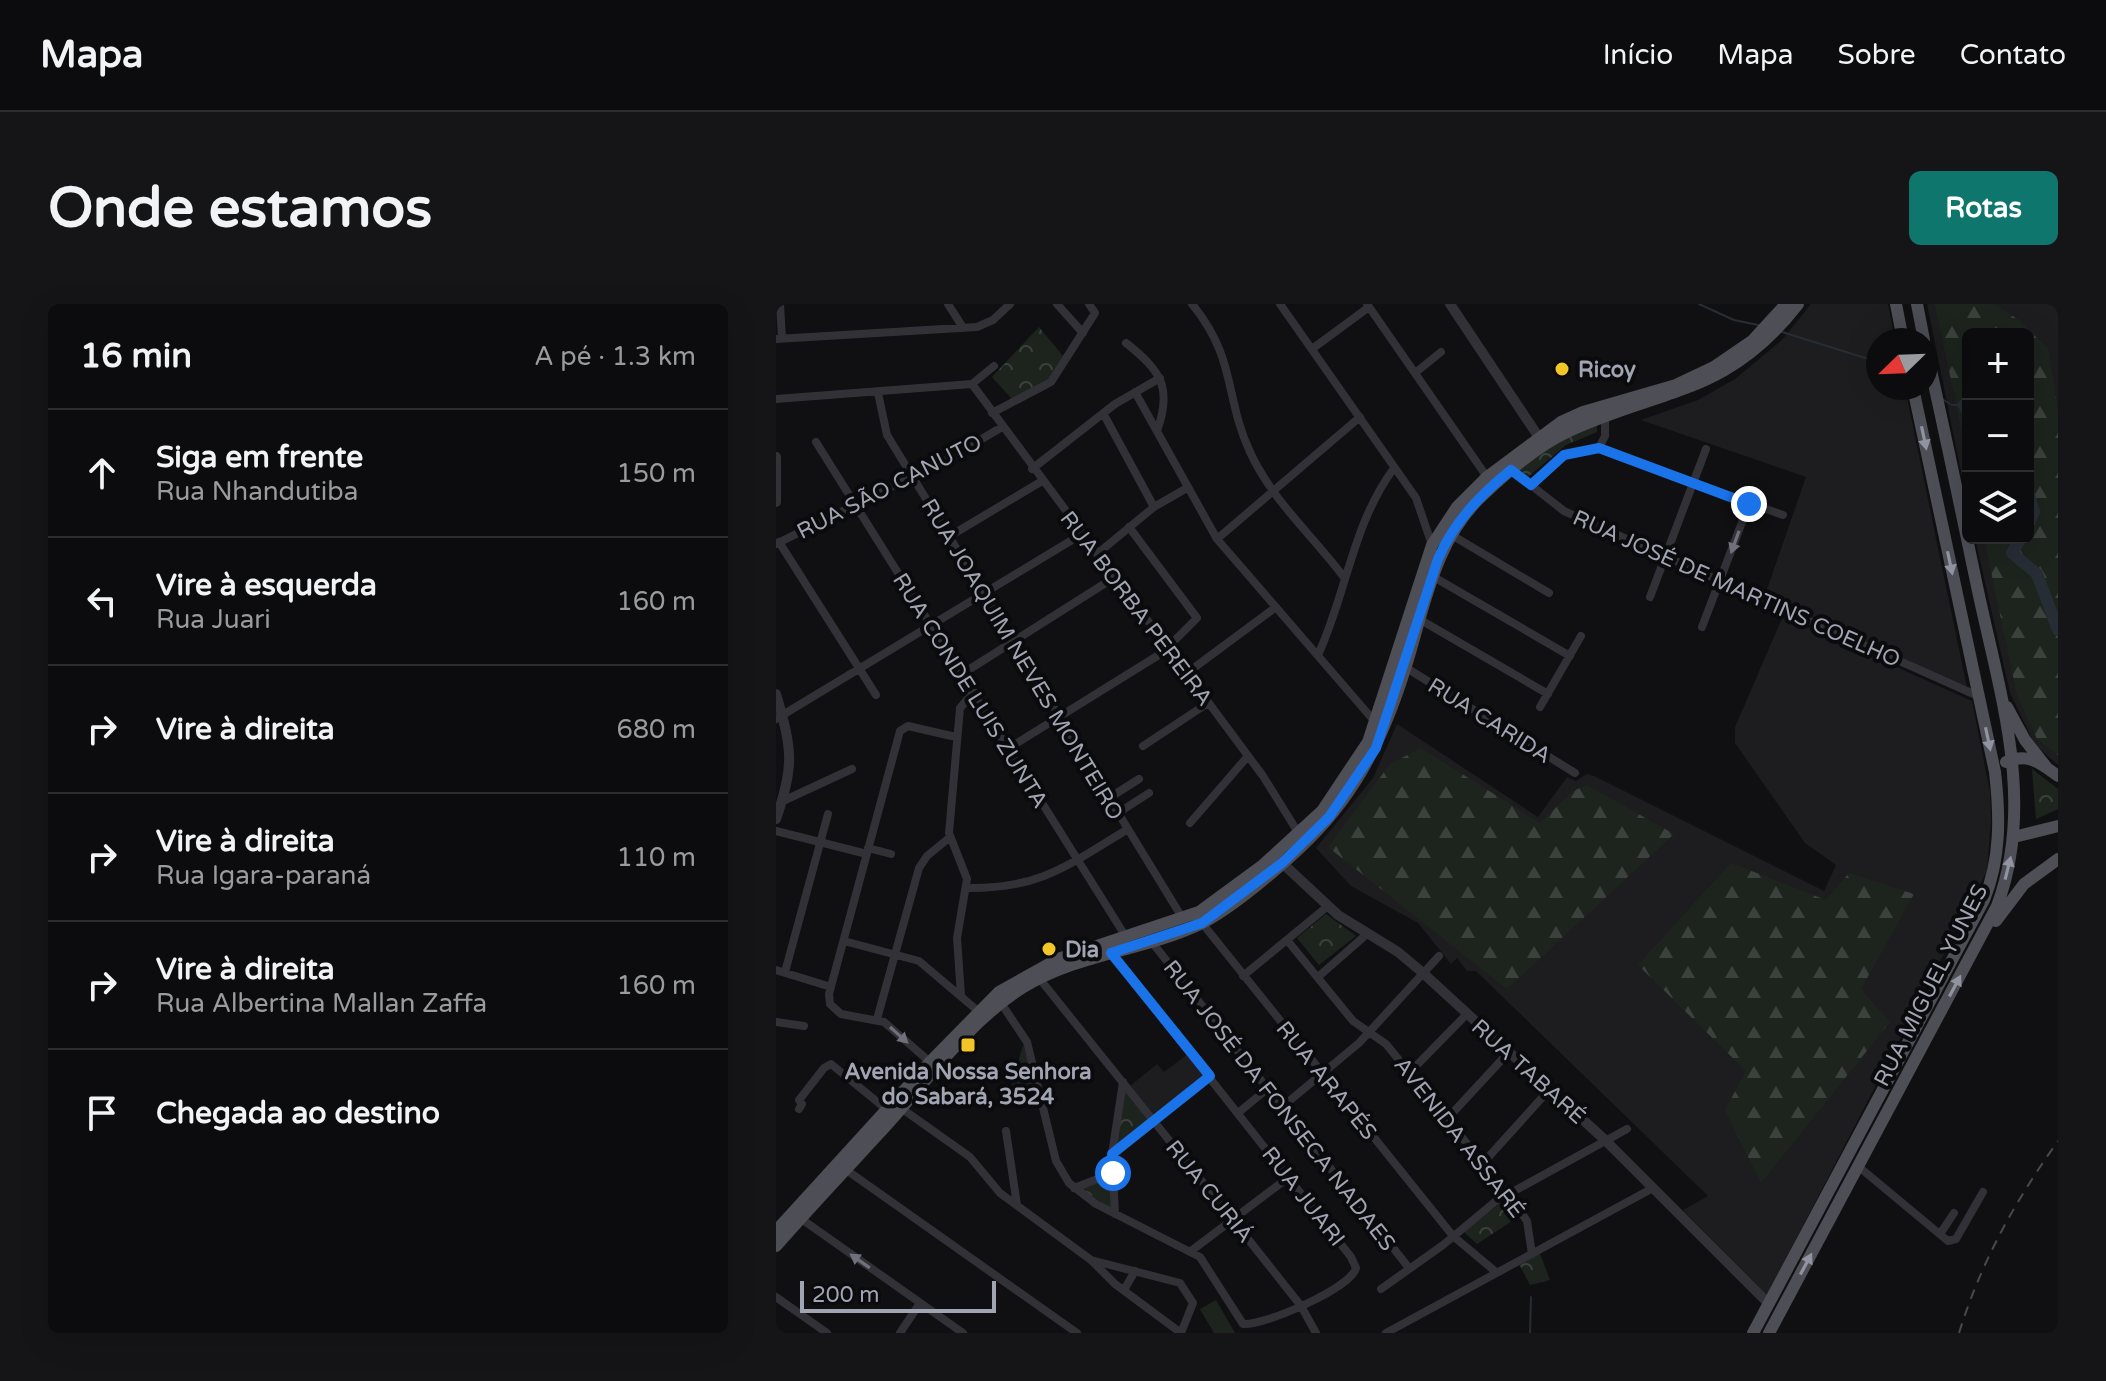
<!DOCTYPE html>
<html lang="pt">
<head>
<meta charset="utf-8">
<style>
  :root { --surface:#0c0c0e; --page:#151517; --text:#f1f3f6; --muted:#9a9b9e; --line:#2c2c2e; --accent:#0f766e }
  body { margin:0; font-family:"Varela Round",sans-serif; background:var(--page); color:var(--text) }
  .controls { position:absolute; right:24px; top:24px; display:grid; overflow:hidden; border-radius:12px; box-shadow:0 8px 32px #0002 }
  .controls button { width:72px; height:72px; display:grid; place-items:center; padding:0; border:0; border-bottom:2px solid var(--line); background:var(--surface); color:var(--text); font:40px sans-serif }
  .compass { position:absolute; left:1090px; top:24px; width:72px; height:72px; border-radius:50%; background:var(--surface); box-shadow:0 8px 32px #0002; rotate:247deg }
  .scale { position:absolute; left:24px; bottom:20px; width:196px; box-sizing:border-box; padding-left:8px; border:4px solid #a1a4b3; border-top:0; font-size:22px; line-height:28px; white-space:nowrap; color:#a1a4b3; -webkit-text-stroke:6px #0b0b0d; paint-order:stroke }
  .stop { position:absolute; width:24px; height:24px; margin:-18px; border:6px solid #1a73e8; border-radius:50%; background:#fff }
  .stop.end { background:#1a73e8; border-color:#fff; box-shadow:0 2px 8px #0008 }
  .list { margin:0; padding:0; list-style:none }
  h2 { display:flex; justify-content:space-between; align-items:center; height:104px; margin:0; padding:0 32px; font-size:34px }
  h2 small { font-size:26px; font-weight:400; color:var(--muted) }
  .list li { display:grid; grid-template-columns:52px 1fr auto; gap:24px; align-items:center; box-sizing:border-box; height:128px; padding:0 32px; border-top:2px solid var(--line) }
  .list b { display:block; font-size:30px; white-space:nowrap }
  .list p { margin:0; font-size:26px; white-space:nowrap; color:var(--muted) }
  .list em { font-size:26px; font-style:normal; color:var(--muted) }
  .icon { flex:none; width:44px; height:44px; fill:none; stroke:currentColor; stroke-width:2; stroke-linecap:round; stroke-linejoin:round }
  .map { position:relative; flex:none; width:1282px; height:1029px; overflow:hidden; border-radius:12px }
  header { display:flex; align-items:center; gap:48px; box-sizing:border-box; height:112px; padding:0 40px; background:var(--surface); border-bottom:2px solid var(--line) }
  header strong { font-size:38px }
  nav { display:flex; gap:44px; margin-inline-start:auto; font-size:28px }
  .intro { display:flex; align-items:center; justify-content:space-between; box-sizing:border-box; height:192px; padding:0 48px }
  h1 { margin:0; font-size:56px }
  .button { padding:20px 36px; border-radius:12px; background:var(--accent); color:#fff; font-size:28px; font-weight:700 }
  main { display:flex; gap:48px; padding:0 48px }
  aside { flex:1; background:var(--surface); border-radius:12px; box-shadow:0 8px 32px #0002 }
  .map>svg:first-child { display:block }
  .built { fill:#1d1c1f }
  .forest { fill:url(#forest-firs) }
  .park { fill:url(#park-crowns) }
  .garden { fill:#1d241e }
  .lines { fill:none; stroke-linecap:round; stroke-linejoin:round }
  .stream { stroke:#272d35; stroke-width:2 }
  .river { stroke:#272d35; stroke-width:12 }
  .minor { stroke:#313137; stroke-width:8 }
  .tertiary { stroke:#313137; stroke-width:10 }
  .primary { stroke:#4d4e56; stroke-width:12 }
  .rail { stroke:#484950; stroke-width:2; stroke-dasharray:10 8; stroke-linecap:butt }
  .oneway { fill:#9093a0 }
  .oneway2 { fill:#6f707b }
  .route { stroke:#1a73e8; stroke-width:10 }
  .poi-dot { fill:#f3c627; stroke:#0b0b0d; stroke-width:3 }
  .labels { text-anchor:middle; stroke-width:8; stroke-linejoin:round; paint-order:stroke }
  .poi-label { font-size:22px; font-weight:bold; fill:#a1a4b3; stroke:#0b0b0d; text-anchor:start }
  .street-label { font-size:22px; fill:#a1a4b3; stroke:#0b0b0d }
</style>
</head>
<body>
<header>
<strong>Mapa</strong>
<nav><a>Início</a><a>Mapa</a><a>Sobre</a><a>Contato</a></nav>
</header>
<div class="intro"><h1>Onde estamos</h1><a class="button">Rotas</a></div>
<main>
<aside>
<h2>16 min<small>A pé · 1.3 km</small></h2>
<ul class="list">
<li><svg class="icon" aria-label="ahead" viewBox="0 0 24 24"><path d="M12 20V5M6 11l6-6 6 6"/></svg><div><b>Siga em frente</b><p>Rua Nhandutiba</p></div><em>150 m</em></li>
<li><svg class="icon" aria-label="left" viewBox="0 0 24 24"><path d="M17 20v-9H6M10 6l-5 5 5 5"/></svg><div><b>Vire à esquerda</b><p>Rua Juari</p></div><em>160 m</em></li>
<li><svg class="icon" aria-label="right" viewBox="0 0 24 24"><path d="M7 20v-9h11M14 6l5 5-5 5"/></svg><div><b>Vire à direita</b></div><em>680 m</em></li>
<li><svg class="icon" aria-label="right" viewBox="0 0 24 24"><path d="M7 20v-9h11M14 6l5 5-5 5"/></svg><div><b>Vire à direita</b><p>Rua Igara-paraná</p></div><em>110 m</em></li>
<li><svg class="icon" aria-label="right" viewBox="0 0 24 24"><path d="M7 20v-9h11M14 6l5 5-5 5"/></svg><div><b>Vire à direita</b><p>Rua Albertina Mallan Zaffa</p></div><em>160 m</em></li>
<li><svg class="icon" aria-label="arrive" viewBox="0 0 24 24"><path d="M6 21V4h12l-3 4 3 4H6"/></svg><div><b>Chegada ao destino</b></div></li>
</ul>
</aside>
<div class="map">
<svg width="1282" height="1029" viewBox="0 0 1282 1029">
  <defs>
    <pattern id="forest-firs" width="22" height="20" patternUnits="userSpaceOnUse" patternTransform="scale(2)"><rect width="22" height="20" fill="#1d241e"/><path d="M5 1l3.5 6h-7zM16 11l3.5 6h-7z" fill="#3b413c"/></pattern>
    <pattern id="park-crowns" width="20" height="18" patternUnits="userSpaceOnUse" patternTransform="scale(2)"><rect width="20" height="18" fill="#1d241e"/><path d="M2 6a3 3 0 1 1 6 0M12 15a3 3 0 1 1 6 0" fill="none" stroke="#3b413c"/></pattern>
  </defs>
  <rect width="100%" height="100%" fill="#101012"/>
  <path class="built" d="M1035 0H1112L1119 36H1102V84H1129L1191 384 989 291 1030 173 865 116 922 96 959 75 1006 36Z
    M1151 0H1282V461L1259 441 1234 389 1199 234H1252V30H1192V202Z
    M1007 312 1196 397 1214 488 1215 516 1211 567 991 991 907 906 932 892 700 667H691L681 654 675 660 642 619 575 582 540 544 597 474 621 420 762 513 791 473 800 477 811 470 818 472 1048 587 1060 561 1029 539 959 439V423Z
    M413 749 430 771 379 814 354 782 381 760 388 768Z"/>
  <path class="forest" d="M1159 0H1218L1243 16 1272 45 1282 107V451L1261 435 1241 391 1208 234H1252V30H1192V157Z
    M645 444 764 519 797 487 811 481 898 530 731 685 552 543 614 460Z
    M955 559 1050 596 1073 569 1138 590 1085 685 1114 718 985 879 949 806 970 767 862 661Z"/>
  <path class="park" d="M263 23 287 52 272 76 236 95 216 73Z
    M821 120V128L790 141 752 173 742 164 770 145Z
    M1256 465 1282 485V505L1260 515Z
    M550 610 580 632 543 661 521 634Z
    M247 741 263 790H227L235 784Z
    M348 784 375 816 339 844Z
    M335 872 337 906 302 883Z
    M731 894 745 911 701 940 688 928Z
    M763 947 774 976 754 981 742 958Z"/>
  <path class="garden" d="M440 996 459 1029H438L424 1005Z"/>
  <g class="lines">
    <path class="stream" d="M923 0 958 16 982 21
      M1003 27 1102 58
      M1166 95 1176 101H1188
      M754 1029 755 993"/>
    <path class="river" d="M1188 101 1192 108
      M1252 188 1258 208 1252 221
      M1245 234 1236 249 1261 270 1282 326"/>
    <path class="minor" d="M4 0 6 34
      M172 0 186 22
      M281 0 307 29
      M416 0C461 55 448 92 474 148 496 196 536 231 567 272
      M504 0 640 194 656 241
      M591 0 711 173
      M0 35 201 23 217 16 234 0
      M350 39C384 66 397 83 381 127
      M536 45 593 3
      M639 69 665 48
      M196 80 487 472 523 530
      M196 80 218 62
      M359 88 441 235 600 419
      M102 89 111 131 407 615
      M0 95 196 80
      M216 109 275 78 319 9 313 0
      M327 109 378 203
      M40 138 350 633
      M823 144 829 132V113
      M733 164 788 207 1202 392
      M256 165 339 100 384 74
      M755 181 788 151 823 144 1007 211
      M674 230 773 289
      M174 232 266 177
      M441 235 584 113
      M3 238 100 391
      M0 240 172 155 226 123
      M321 250 378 203 411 184
      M656 272 794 352
      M874 293 930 145
      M643 315 772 390
      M926 323 973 200
      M542 351C571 288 576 221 618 164
      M629 363 799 469
      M411 369 500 303
      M186 370 339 273
      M764 403 805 332
      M0 415 306 230
      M367 442 432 399
      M233 444 386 349 421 314 353 223
      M333 494 363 475
      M7 497 76 465
      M342 509 373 489
      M414 519 472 452
      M0 527 91 550
      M92 544 115 550
      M190 584C264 585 291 562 352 525
      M426 619 677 932 720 968
      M511 636 577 717 610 740 736 895 751 917 756 950
      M68 637 143 657 202 707
      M375 637 633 964
      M0 666 55 683
      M9 668 52 510
      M467 672 552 602
      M542 673 591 630
      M263 674 457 916 525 1002 540 1029
      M185 691 181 634 191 575 173 529 184 404 198 388
      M225 699 251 738 280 857 293 879 320 900 424 953 467 1020C488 1022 575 984 580 964L575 953 335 649
      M101 715 143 564 151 552 173 534
      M0 718 28 722
      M154 758 108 718 65 710 54 700 53 690 124 427 132 422 180 433
      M634 768 691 710
      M506 803 583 739 663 652
      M125 804 194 853 224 889 315 956 339 980 405 1029
      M23 805 26 800 23 796 48 764 55 760 110 805
      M462 809 491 785
      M671 815 732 749
      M230 827 241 901
      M336 850 434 772
      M707 859 773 786
      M1083 863 1172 937 1180 935 1207 888
      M69 865 301 1029
      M298 884 337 869
      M339 910 336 850 347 778
      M24 914 187 1029
      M1164 930 1178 909
      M415 947 513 873
      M315 956 404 979 417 999 405 1029
      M605 985 667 941 720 897 851 825
      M348 986 359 967
      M0 993 51 1029
      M124 1029 144 999
      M610 1029 877 884"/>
    <path class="tertiary" d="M674 0 766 138
      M0 153V198
      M0 390C16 445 19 461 0 515
      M503 556 562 611 622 648 647 669 829 836 993 1000"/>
    <path class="primary" d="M1120 0 1127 36
      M1141 0 1148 36
      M1231 403 1249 436 1271 464
      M1230 458C1252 448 1264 459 1282 472
      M1238 533 1282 522
      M1220 617 1248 580 1282 555
      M0 927 154 758 223 688 282 655 423 608 487 561 546 507 592 438 656 241 681 203 711 173 785 118 807 108 900 81 938 63 976 37 1010 0
      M0 942C35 902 72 863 108 824 151 777 192 718 246 684 300 650 367 647 424 620 455 605 508 560 533 535 582 487 609 429 629 365 649 302 658 235 709 189 733 167 761 142 791 128 885 84 951 92 1022 0
      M977 1029 1208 596C1225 554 1224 512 1219 468L1137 84
      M993 1029 1221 602C1260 499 1224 390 1202 287 1185 206 1168 124 1150 43"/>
    <path class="rail" d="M1183 1029C1205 958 1239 897 1282 837"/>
  </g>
  <defs><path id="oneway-solid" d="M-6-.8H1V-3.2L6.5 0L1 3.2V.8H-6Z" transform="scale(2)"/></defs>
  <g class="oneway">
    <use href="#oneway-solid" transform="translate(1148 134) rotate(78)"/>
    <use href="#oneway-solid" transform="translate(1174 259) rotate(78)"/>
    <use href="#oneway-solid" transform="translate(1212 435) rotate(78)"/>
    <use href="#oneway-solid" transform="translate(1232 564) rotate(-76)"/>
    <use href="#oneway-solid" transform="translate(1179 682) rotate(-62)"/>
    <use href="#oneway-solid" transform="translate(1030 960) rotate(-62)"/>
  </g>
  <g class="oneway2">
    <use href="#oneway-solid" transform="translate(959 238) rotate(110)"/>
    <use href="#oneway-solid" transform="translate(123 731) rotate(42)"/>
    <use href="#oneway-solid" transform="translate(84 957) rotate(-145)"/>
  </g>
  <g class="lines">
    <path class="route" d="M337 869 336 850 434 772 335 649 426 619 506 559 553 513 600 444 662 255C678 218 704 191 735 166L755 181 788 151 823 144 973 200"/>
  </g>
  <g class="poi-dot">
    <circle cx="786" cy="65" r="8"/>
    <circle cx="273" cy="645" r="8"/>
    <rect x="184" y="733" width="16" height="16" rx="4"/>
  </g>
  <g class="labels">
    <g class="poi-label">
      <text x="802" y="73">Ricoy</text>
      <text x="289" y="653">Dia</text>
      <text x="192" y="775" text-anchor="middle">Avenida Nossa Senhora<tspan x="192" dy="25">do Sabará, 3524</tspan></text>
    </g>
    <g class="street-label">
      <text transform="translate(113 182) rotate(-27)" y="8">RUA SÃO CANUTO</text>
      <text transform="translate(961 284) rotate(24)" y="8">RUA JOSÉ DE MARTINS COELHO</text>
      <text transform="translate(361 304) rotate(53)" y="8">RUA BORBA PEREIRA</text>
      <text transform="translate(247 355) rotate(59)" y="8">RUA JOAQUIM NEVES MONTEIRO</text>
      <text transform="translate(195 386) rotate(58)" y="8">RUA CONDE LUIS ZUNTA</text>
      <text transform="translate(714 416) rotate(32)" y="8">RUA CARIDA</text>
      <text transform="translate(1154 681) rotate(-63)" y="8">RUA MIGUEL YUNES</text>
      <text transform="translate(753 767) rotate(42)" y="8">RUA TABARÉ</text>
      <text transform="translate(551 776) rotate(51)" y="8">RUA ARAPÉS</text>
      <text transform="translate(504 801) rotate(52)" y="8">RUA JOSÉ DA FONSECA NADAES</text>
      <text transform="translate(684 833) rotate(52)" y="8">AVENIDA ASSARÉ</text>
      <text transform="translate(434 887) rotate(51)" y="8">RUA CURIÁ</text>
      <text transform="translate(528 892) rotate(52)" y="8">RUA JUARI</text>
    </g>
  </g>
</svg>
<div class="controls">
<button>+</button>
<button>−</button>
<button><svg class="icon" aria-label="layers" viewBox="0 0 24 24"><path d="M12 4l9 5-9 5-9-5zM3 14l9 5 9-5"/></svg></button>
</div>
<svg class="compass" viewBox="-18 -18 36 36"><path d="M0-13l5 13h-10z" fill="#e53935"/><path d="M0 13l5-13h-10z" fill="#9a9b9e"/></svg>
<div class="scale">200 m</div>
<div class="stop" style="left:337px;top:869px"></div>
<div class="stop end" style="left:973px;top:200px"></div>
</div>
</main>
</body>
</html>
